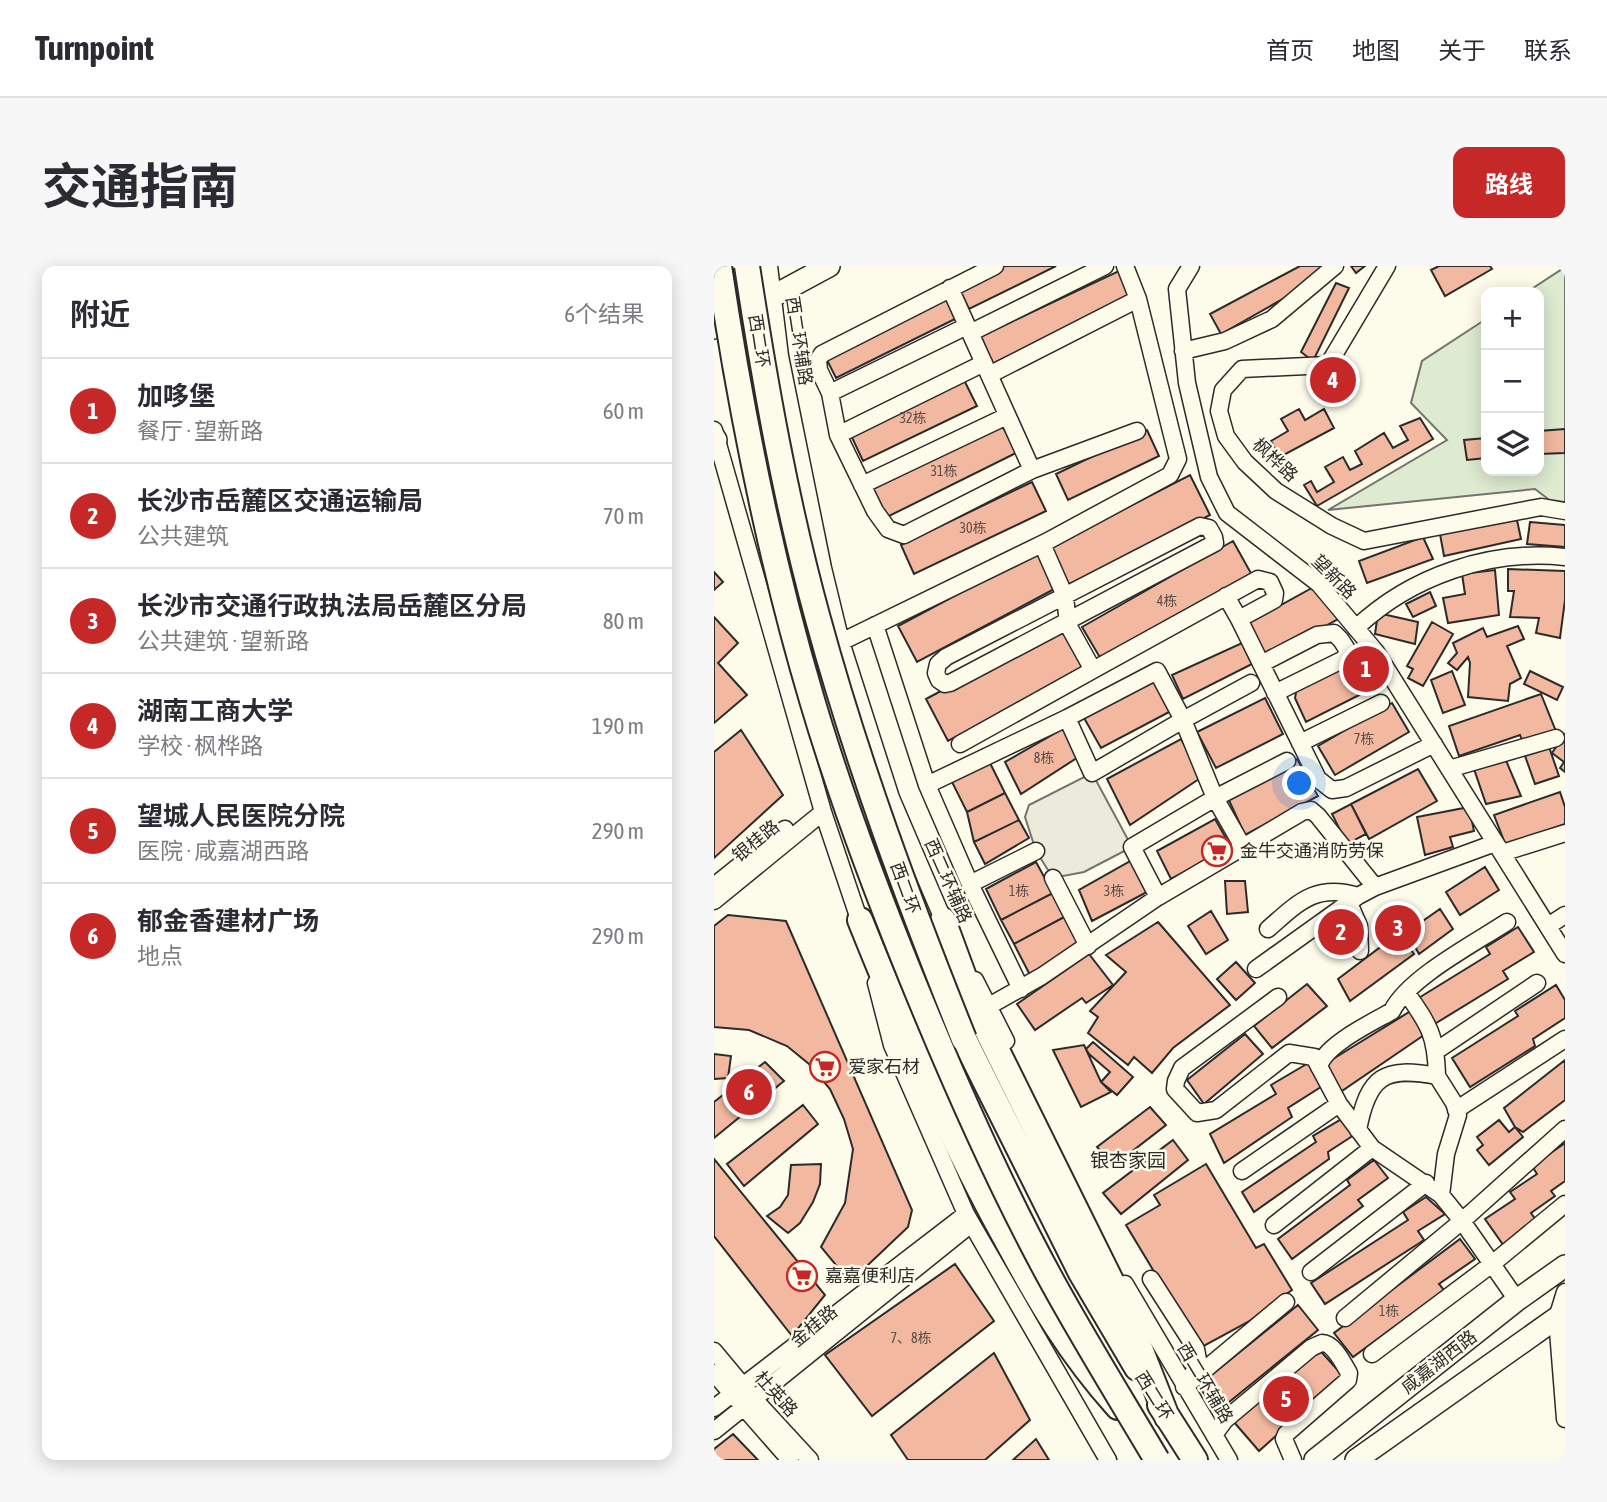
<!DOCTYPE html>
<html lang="zh">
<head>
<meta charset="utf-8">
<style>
  :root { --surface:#fff; --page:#f7f7f7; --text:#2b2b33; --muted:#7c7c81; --line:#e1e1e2; --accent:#c62828 }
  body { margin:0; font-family:"Asap Condensed","Noto Sans SC",sans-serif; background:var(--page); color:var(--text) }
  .controls { position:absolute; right:21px; top:21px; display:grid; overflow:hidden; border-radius:14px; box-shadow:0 4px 18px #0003 }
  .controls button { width:63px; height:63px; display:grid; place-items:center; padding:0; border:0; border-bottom:2px solid var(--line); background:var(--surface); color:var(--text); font:35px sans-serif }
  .you { position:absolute; left:586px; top:518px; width:24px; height:24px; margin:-18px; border:5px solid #fff; border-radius:50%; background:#1a73e8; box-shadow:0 0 0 10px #1a73e833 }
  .badge { display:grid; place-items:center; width:46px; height:46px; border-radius:50%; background:var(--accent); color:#fff; font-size:23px; font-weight:700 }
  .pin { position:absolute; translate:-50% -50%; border:4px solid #fff; box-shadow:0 2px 7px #0006 }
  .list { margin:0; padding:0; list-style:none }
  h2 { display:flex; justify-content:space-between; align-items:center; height:91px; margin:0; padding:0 28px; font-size:30px }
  h2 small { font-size:23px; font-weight:400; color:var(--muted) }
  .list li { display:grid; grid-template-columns:46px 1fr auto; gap:21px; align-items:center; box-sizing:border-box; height:105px; padding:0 28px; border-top:2px solid var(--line) }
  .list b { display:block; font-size:26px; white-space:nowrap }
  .list p { margin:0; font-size:23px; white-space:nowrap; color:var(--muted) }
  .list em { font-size:23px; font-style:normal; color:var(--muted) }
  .icon { flex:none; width:38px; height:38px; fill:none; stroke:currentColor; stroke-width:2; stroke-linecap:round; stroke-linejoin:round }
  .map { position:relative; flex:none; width:851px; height:1194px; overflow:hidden; border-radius:14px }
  header { display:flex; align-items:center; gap:42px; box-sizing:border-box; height:98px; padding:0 35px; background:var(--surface); border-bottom:2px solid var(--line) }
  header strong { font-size:33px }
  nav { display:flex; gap:38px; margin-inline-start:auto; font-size:24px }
  .intro { display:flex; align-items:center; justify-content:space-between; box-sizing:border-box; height:168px; padding:0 42px }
  h1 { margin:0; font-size:49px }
  .button { padding:18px 32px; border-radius:14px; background:var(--accent); color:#fff; font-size:24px; font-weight:700 }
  main { display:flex; gap:42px; padding:0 42px }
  aside { flex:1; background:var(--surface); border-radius:14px; box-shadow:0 4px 18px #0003 }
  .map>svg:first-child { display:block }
  .green { fill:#deebd1; stroke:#74746e; stroke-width:2 }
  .parking { fill:#eceadb; stroke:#74746e; stroke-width:2 }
  .building { fill:#f2b8a0; stroke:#2b2b2b; stroke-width:2 }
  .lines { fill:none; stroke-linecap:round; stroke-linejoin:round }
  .minor-casing { stroke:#2b2b2b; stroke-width:19 }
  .major-casing { stroke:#2b2b2b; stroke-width:24 }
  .highway-casing { stroke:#2b2b2b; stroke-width:28 }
  .minor { stroke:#fdfbea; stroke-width:16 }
  .major { stroke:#fdfbea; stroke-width:21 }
  .highway { stroke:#fdfbea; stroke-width:24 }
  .highway-bridge-casing { stroke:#2b2b2b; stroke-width:28; stroke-linecap:butt }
  .highway-bridge { stroke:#fdfbea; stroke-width:24 }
  .labels { text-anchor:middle; stroke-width:5; stroke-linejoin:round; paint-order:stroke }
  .number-label { font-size:14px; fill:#5d4e48 }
  .street-label { font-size:18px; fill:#2b2b2b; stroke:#fdfbea }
  .poi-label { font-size:18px; fill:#2b2b2b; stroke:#fdfbea; text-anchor:start }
  .neighbourhood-label { font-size:19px; fill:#2b2b2b; stroke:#fdfbea }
</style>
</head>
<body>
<header>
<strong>Turnpoint</strong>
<nav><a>首页</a><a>地图</a><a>关于</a><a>联系</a></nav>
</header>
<div class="intro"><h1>交通指南</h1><a class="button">路线</a></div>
<main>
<aside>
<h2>附近<small>6个结果</small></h2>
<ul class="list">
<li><span class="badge">1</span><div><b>加哆堡</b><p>餐厅 · 望新路</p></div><em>60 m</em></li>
<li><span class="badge">2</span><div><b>长沙市岳麓区交通运输局</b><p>公共建筑</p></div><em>70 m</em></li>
<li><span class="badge">3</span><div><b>长沙市交通行政执法局岳麓区分局</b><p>公共建筑 · 望新路</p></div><em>80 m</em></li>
<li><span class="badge">4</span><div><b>湖南工商大学</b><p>学校 · 枫桦路</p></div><em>190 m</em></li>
<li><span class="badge">5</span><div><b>望城人民医院分院</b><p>医院 · 咸嘉湖西路</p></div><em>290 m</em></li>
<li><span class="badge">6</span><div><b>郁金香建材广场</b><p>地点</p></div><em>290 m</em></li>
</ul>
</aside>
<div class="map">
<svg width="851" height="1194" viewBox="0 0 851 1194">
  <rect width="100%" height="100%" fill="#fdfbea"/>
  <path class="green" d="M851 1V246L821 223 614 244 733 174 697 137 708 95 772 53V205H825V26H813Z"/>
  <path class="parking" d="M378 507 418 581 370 606 339 612 322 585 311 551 315 539Z"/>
  <path class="building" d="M282 0H342L255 43 243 19Z
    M586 0H618L597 17 507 68 496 48Z
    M637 0H651L642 7Z
    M725 0H776L778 3 731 30 717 4Z
    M407 4 420 31 278 98 265 71Z
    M622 17 635 22 599 95 587 86Z
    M234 29 245 51 122 112 111 90Z
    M248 110 263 140 149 195 135 165Z
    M585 143 591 154 610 143 620 162 566 191 557 175 574 165 567 153Z
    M706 152 719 173 603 240 590 219 597 215 603 226 620 216 611 201 629 191 636 204 648 198 641 185 670 167 679 182 694 174 686 160Z
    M288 159 302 187 173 251 159 223Z
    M851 163V187L825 188V165Z
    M433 164 445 190 354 234 342 208Z
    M772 172V192L753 194 750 174Z
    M476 209 496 249 353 322 333 283Z
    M318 216 332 245 200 308 187 279Z
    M803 254 807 273 730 290 726 268Z
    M816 256 851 259V281L813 278Z
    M709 271 719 293 653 317 645 295Z
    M519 275 538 309 388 395 368 361Z
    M325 285 344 321 203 396 184 360Z
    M794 303 851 305V334L846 372 822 367 825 352 796 351 800 325H794Z
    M781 304 785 349 734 357 729 332 751 328 748 308Z
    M0 306 9 316 0 324Z
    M605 318 624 353 550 394 531 359Z
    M716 326 722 340 699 351 692 338Z
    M664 347 704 356 701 378 661 368Z
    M0 351 24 377 4 397 33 429 0 457Z
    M718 356 739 368 709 420 694 412 699 403 693 400Z
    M804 360 810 373 793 380 807 412 796 418 794 435 754 431 756 397 754 391 743 404 734 397 743 387 739 377 769 362 773 371Z
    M346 361 369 403 234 475 212 433Z
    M528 377 538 398 469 433 458 409Z
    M654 388 669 417 592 456 581 432 583 421Z
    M738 405 751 439 729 447 717 414Z
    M816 405 849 421 843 434 810 418Z
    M441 414 457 445 387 482 370 452Z
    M827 428 843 468 810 479 806 469 745 490 735 460Z
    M551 432 569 468 502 502 483 466Z
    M678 437 695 466 621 509 604 480Z
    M352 461 369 488 307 528 291 496Z
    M27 464 69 529 0 592V486Z
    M851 468V506L846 502 850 496 838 487Z
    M467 473 488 511 416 559 393 513Z
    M834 478 845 510 821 518 810 487Z
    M791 492 807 530 772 538 760 503Z
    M583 493 604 530 531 569 513 530Z
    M276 497 291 527 253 546 238 516Z
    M704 503 723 535 655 573 637 538Z
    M846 526 851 541V558L792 580 780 549Z
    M291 527 305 554 260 576 253 546Z
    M637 538 652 568 633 578 618 548Z
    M755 541 760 565 736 571 739 581 711 589 703 551Z
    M501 553 517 581 457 613 443 585Z
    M305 554 315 572 271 598 260 576Z
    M420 593 435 625 378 655 365 624Z
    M322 596 339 627 287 654 272 623Z
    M771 601 785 624 746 649 732 626Z
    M511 615H531L534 646 513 648Z
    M339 627 352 650 300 678 287 654Z
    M726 643 739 663 705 688 693 666Z
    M497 645 514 674 492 688 474 660Z
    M14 649 72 655 198 944 194 961 136 1016 107 981 131 937 139 883 130 853 116 823 95 798 73 780 35 764 0 761V660Z
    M352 650 368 680 316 709 300 678Z
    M444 656 516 739 459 782 438 807 420 791 414 799 374 767 384 751 376 745 412 706 392 689Z
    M804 661 820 686 789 705 794 713 719 759 703 733 776 688 772 681Z
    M685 667 700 688 636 735 624 713Z
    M375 688 399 719 372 737 368 732 321 764 303 738Z
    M522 696 541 717 522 734 503 713Z
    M593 718 613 740 558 782 540 760Z
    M842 719 851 734V752L819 773 821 780 756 821 738 792 804 750 801 745Z
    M700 743 713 767 622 829 606 801Z
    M531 768 549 788 490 838 473 814Z
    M379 776 419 811 403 829 387 816 396 806 375 788 372 783Z
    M370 779 387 816 397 826 367 841 339 784Z
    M0 788 17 790 14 812 0 813Z
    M851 794V834L809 866 801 861 790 842Z
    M51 796 70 815 0 872V836Z
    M596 796 610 819 574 842 578 851 510 897 496 868 562 828 557 819Z
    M89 839 104 858 30 920 13 898Z
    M436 841 452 859 399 900 383 881Z
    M631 851 640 869 614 886 615 893 540 946 528 926 602 876 599 870Z
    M785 854 795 866 801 861 809 871 775 899 763 884 769 879 763 871Z
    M459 874 474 894 407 948 389 927Z
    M851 877V915L837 925 841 930 817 947 824 957 790 980 771 953 801 933 796 926 823 908 818 900Z
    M0 893 111 1029 78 1070 0 970Z
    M660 894 674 912 644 934 649 940 578 993 564 973 636 919 633 914Z
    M107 898 106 918 99 936 86 957 74 967 53 950 66 941 74 929 77 899Z
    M492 898 542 982 550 978 578 1024 534 1056 486 1082 412 959 446 939 440 929Z
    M712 931 731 948 704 965 710 974 611 1038 597 1017 694 954 689 946Z
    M746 973 761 993 725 1018 730 1024 639 1091 620 1067Z
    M241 998 280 1055 158 1150 111 1089Z
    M584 1039 604 1064 504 1145 484 1120Z
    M603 1081 629 1110 545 1185 519 1155Z
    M280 1087 316 1154 271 1194H194L177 1169Z
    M19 1168 44 1194H0V1183Z
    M322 1173 335 1194H299Z"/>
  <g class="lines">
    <g class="minor-casing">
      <path id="minor" d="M55 0 66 90 109 302 127 376 177 532 232 660
        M477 0 463 23 473 117 495 211 513 247 605 318 662 386 851 688
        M673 0 614 99 528 103 509 124 505 145 512 170 531 196 562 225 618 260 650 275 827 241 851 245
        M236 22 318 204 190 269 174 263 161 245 124 169 116 127 105 104 104 94 108 88 281 0
        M256 67 391 0
        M469 85 511 75 558 53 621 0
        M275 109 424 33
        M116 127 253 60
        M0 164 109 546 148 662
        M124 169 270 97
        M318 204 423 165
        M148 219 293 150
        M486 260 495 262 500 271 501 277 236 417 231 418 225 414 222 407 224 398 232 391Z
        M525 353 604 513 618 524 632 522 720 478
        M161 359 213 519 256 618 307 723
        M642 362C697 310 776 283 851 291
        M127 376 332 276 456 209 464 193 424 33 411 0
        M547 398 603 369 620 367 627 374 634 385 630 393 561 427
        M379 404 544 313 556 316 561 327 560 334 525 353 512 330
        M537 417 469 454 501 532 573 495
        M586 477 667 437
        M246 478 379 404 354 359 351 330 328 278
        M735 503 842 472
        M213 519 353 452 443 405 469 454 378 507 353 452
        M501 532 529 581 444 631 418 581Z
        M529 581 588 546 597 544 604 550 661 621 644 630 542 703
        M788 587 851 567
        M339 612 374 680
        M256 618 322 585
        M0 620 71 563
        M661 621 781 577
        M0 635 109 546
        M635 637 645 660 646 685
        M834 660 851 649
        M554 663C584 637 601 617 644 630
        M261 714 292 775
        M162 717 178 779 252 948 394 1194
        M692 726C715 759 722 769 723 810
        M564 731 468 802 462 815 461 823 483 847 502 844 575 787 600 791 625 838 658 882 727 929 748 955 803 1034
        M275 740 328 710 444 631
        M722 785 823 717
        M605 801C610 779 659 756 678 745 694 712 761 677 793 656
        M742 844 851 773
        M644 864C654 810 670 800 723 810L740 837 744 849 732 888 727 929
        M528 905 625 838
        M560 959 658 882
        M597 1006 712 917
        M437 1013 482 1083 485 1099 475 1113
        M411 1018 515 1194
        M851 1026 843 1052 851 1153
        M631 1052 748 955 851 863
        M0 1085 40 1133 96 1194
        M658 1088 778 998 851 938
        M0 1107 76 1194
        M470 1121 572 1036
        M0 1142 252 948
        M0 1165 257 958
        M500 1169 511 1154 597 1082C599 1081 607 1077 608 1077 620 1077 630 1099 635 1107L634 1114 572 1168 570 1173 579 1194"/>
    </g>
    <g class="major-casing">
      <path id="major" d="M0 28 49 0
        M0 62 115 0
        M0 171 2 174
        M601 1194 803 1034 851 1000
        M642 1194 851 1046"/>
    </g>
    <g class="highway-casing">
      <path id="highway" d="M146 654C190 763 235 870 292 973 326 1036 356 1088 404 1141
        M229 654 260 738 409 1039 453 1151
        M250 773 367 1007 423 1102
        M446 1139 481 1194"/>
    </g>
    <use href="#minor" class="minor"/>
    <use href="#major" class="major"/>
    <use href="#highway" class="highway"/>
    <g class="highway-bridge-casing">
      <path id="highway-bridge" d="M5 0C27 146 56 293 98 434 126 529 161 622 198 713 240 816 285 919 339 1017 372 1077 408 1135 443 1194
        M33 0C51 118 72 237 104 353 143 496 195 636 250 773"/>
    </g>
    <use href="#highway-bridge" class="highway-bridge"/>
  </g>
  <defs>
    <g id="supermarket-ring" transform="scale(1.575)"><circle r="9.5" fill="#fdfbea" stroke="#c62828" stroke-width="1.5"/><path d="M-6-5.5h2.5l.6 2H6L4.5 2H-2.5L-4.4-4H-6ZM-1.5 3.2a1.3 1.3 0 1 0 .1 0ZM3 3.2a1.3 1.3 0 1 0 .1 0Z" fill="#c62828"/></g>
  </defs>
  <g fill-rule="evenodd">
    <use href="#supermarket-ring" x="503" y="585"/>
    <use href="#supermarket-ring" x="111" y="801"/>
    <use href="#supermarket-ring" x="88" y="1010"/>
  </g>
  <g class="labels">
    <g class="number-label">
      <text x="199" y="157">32栋</text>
      <text x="230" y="210">31栋</text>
      <text x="259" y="267">30栋</text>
      <text x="453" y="340">4栋</text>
      <text x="650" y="478">7栋</text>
      <text x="330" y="497">8栋</text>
      <text x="305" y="630">1栋</text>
      <text x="400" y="630">3栋</text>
      <text x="675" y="1050">1栋</text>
      <text x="197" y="1077">7、8栋</text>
    </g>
    <g class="street-label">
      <text transform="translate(45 75) rotate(81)" y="6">西二环</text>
      <text transform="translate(85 75) rotate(81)" y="6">西二环辅路</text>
      <text transform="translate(561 194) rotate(43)" y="6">枫桦路</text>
      <text transform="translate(620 311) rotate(45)" y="6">望新路</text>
      <text transform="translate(42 575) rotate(-39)" y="6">银桂路</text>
      <text transform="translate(234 615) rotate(66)" y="6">西二环辅路</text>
      <text transform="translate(191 622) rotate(70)" y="6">西二环</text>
      <text transform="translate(100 1060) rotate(-39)" y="6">金桂路</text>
      <text transform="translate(725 1096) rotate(-38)" y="6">咸嘉湖西路</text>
      <text transform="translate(491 1117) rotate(59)" y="6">西二环辅路</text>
      <text transform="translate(62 1128) rotate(48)" y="6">杜英路</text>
      <text transform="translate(440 1130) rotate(58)" y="6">西二环</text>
    </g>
    <g class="poi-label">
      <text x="526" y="591">金牛交通消防劳保</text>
      <text x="134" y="807">爱家石材</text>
      <text x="111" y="1016">嘉嘉便利店</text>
    </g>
    <g class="neighbourhood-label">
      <text x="414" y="901">银杏家园</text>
    </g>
  </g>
</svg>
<div class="controls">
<button>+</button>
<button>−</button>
<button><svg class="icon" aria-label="layers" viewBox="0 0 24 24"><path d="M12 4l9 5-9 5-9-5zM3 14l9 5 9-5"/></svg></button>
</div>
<div class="you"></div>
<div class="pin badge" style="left:652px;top:403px">1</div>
<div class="pin badge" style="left:627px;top:666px">2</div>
<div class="pin badge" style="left:684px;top:662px">3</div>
<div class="pin badge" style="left:619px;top:114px">4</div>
<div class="pin badge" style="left:572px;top:1133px">5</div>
<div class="pin badge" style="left:35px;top:826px">6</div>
</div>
</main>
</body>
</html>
